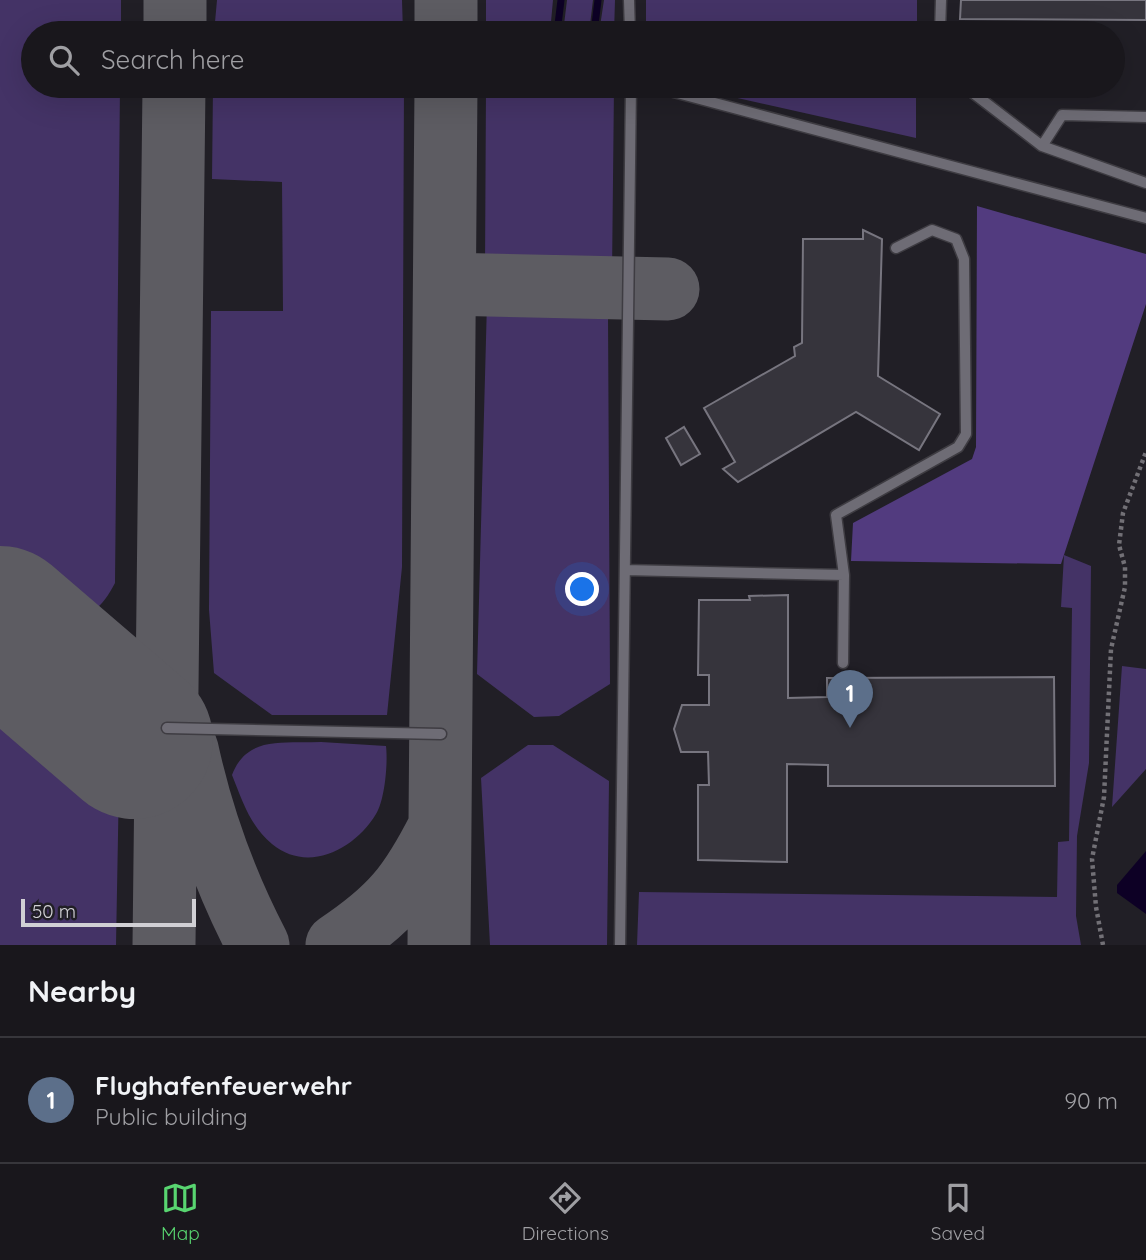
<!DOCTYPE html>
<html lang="en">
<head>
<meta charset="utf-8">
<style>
  :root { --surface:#19171c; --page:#222025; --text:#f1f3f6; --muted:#9f9fa3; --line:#37363b; --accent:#58d570 }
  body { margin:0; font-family:Quicksand,sans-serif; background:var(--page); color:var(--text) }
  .scale { position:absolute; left:21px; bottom:18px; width:175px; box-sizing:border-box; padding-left:7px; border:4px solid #d1d0d5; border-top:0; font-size:19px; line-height:24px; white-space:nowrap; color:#d1d0d5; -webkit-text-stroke:5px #211f26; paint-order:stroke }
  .you { position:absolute; left:583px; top:590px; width:24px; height:24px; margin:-18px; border:5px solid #fff; border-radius:50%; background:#1a73e8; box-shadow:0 0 0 10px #1a73e833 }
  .badge { display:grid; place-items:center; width:46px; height:46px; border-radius:50%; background:var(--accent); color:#fff; font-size:23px; font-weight:700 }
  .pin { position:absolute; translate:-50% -58px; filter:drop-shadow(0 2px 4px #0008) }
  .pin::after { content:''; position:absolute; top:37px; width:24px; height:21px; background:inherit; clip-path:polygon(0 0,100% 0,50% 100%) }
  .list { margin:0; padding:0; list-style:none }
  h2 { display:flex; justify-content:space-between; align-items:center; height:91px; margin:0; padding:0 28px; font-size:30px }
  h2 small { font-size:23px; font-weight:400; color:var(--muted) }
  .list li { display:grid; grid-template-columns:46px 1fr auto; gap:21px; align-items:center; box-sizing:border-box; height:126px; padding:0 28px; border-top:2px solid var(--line) }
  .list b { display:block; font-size:26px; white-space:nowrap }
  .list p { margin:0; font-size:23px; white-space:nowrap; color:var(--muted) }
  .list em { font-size:23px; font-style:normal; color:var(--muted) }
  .icon { flex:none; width:38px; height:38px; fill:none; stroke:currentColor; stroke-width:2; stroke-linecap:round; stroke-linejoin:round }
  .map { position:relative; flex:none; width:1146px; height:945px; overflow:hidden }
  .search { position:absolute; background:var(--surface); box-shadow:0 7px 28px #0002; left:21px; right:21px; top:21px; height:77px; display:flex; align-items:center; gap:18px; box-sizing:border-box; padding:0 24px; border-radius:38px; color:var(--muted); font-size:26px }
  .sheet { height:217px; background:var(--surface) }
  nav { display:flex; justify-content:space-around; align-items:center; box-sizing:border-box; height:98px; border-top:2px solid var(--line); background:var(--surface); font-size:19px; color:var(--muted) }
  nav a { display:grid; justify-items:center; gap:4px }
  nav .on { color:var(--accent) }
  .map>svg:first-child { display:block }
  .green { fill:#436 }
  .forest { fill:#523b7f }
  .water { fill:#0d0025 }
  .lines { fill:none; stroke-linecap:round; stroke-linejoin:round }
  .stream { stroke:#0d0025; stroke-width:7 }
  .taxiway { stroke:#5d5c62; stroke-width:63 }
  .runway { stroke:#5d5c62; stroke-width:158 }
  .building { fill:#36343c; stroke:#77757f; stroke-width:2 }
  .lane-casing { stroke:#3e3c42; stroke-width:13 }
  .path { stroke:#727076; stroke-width:4.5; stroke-dasharray:3.5 3.5; stroke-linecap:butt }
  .lane { stroke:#6e6c75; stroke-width:10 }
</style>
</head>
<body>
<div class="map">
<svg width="1146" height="945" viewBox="0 0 1146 945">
  <rect width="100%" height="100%" fill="#211f26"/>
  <path class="green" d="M0 0H121V33H33V86H120L115 583C81 650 38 606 0 573Z
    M217 0H402L403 33H214Z
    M486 0H553L550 33H486Z
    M567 0H593L589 33H563Z
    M604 0H615L614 33H599Z
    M646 0H917V33H646Z
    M213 86H404L402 567 387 715H272L214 673 209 610 211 311H283L282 182 212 179Z
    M486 86H614L612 275 485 270Z
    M693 86H916V138L702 90Z
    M487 302 599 308 608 315 610 684 559 716 534 717 477 674Z
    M1064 555 1091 566 1089 763 1077 836 1076 916 1081 945H637L639 892 1057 897 1058 842 1069 841 1072 608 1061 607Z
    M1122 666 1146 669V769L1112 807Z
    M0 680 119 781 116 945H0Z
    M321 742 386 746C388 762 385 800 376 814 355 849 308 874 272 844 250 826 242 800 232 775 247 735 284 744 321 742Z
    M528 745H553L609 781 607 945H490L481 778Z"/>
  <path class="forest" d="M977 206 1146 254V304L1061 564 851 561 853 523 972 459 976 447Z"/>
  <path class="water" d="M1146 851V914L1117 893V885Z"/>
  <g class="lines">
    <path class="stream" d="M557 33 561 0
      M594 33 598 0"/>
    <path class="taxiway" d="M175 33V0
      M446 33V0
      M445 284 668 289
      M187 749C202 818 225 882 258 945
      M164 945 174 86
      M337 945C391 909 410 885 439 828
      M439 945 446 86"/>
    <path class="runway" d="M0 625 134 740"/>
  </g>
  <path class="building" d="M961 0H1146V20L960 19Z
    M863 230 882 239 878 376 940 414 919 450 856 412 738 482 723 469 735 462 704 408 795 356 794 347 802 343 803 239H863Z
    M684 427 700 454 681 465 666 438Z
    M788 595V698L827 697V678L1054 677 1055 786H828V765L787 764V862L698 860V785H709L708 752H681L674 729 682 705H709V675H698L699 600H750L749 596Z"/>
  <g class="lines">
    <g class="lane-casing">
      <path id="lane" d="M629 0 630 33
        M940 33 941 0
        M651 86 1146 218
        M964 86 1042 146
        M1146 117 1062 115 1042 146 1146 183
        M625 570 844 575 843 663
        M844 575 836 515 958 447 966 434 964 259 956 239 932 230 896 248
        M167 728 441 734
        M620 945 631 86"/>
    </g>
    <path class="path" d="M1103 945 1096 907 1092 859 1104 797 1111 649 1125 587V567L1119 545 1123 513 1146 452"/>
    <use href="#lane" class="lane"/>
  </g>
</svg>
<div class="scale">50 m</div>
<div class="you"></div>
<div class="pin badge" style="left:850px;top:728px;background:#5c6f8a">1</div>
<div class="search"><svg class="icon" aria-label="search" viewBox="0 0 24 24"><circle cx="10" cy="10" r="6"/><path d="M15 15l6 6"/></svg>Search here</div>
</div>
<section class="sheet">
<h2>Nearby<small></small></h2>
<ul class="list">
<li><span class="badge" style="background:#5c6f8a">1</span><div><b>Flughafenfeuerwehr</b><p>Public building</p></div><em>90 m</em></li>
</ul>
</section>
<nav>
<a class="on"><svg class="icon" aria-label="map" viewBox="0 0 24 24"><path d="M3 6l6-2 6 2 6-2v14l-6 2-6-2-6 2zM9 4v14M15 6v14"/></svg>Map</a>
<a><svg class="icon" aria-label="directions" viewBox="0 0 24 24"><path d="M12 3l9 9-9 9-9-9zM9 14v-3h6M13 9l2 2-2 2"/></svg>Directions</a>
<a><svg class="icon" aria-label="saved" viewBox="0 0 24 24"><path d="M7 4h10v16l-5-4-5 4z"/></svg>Saved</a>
</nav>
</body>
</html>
